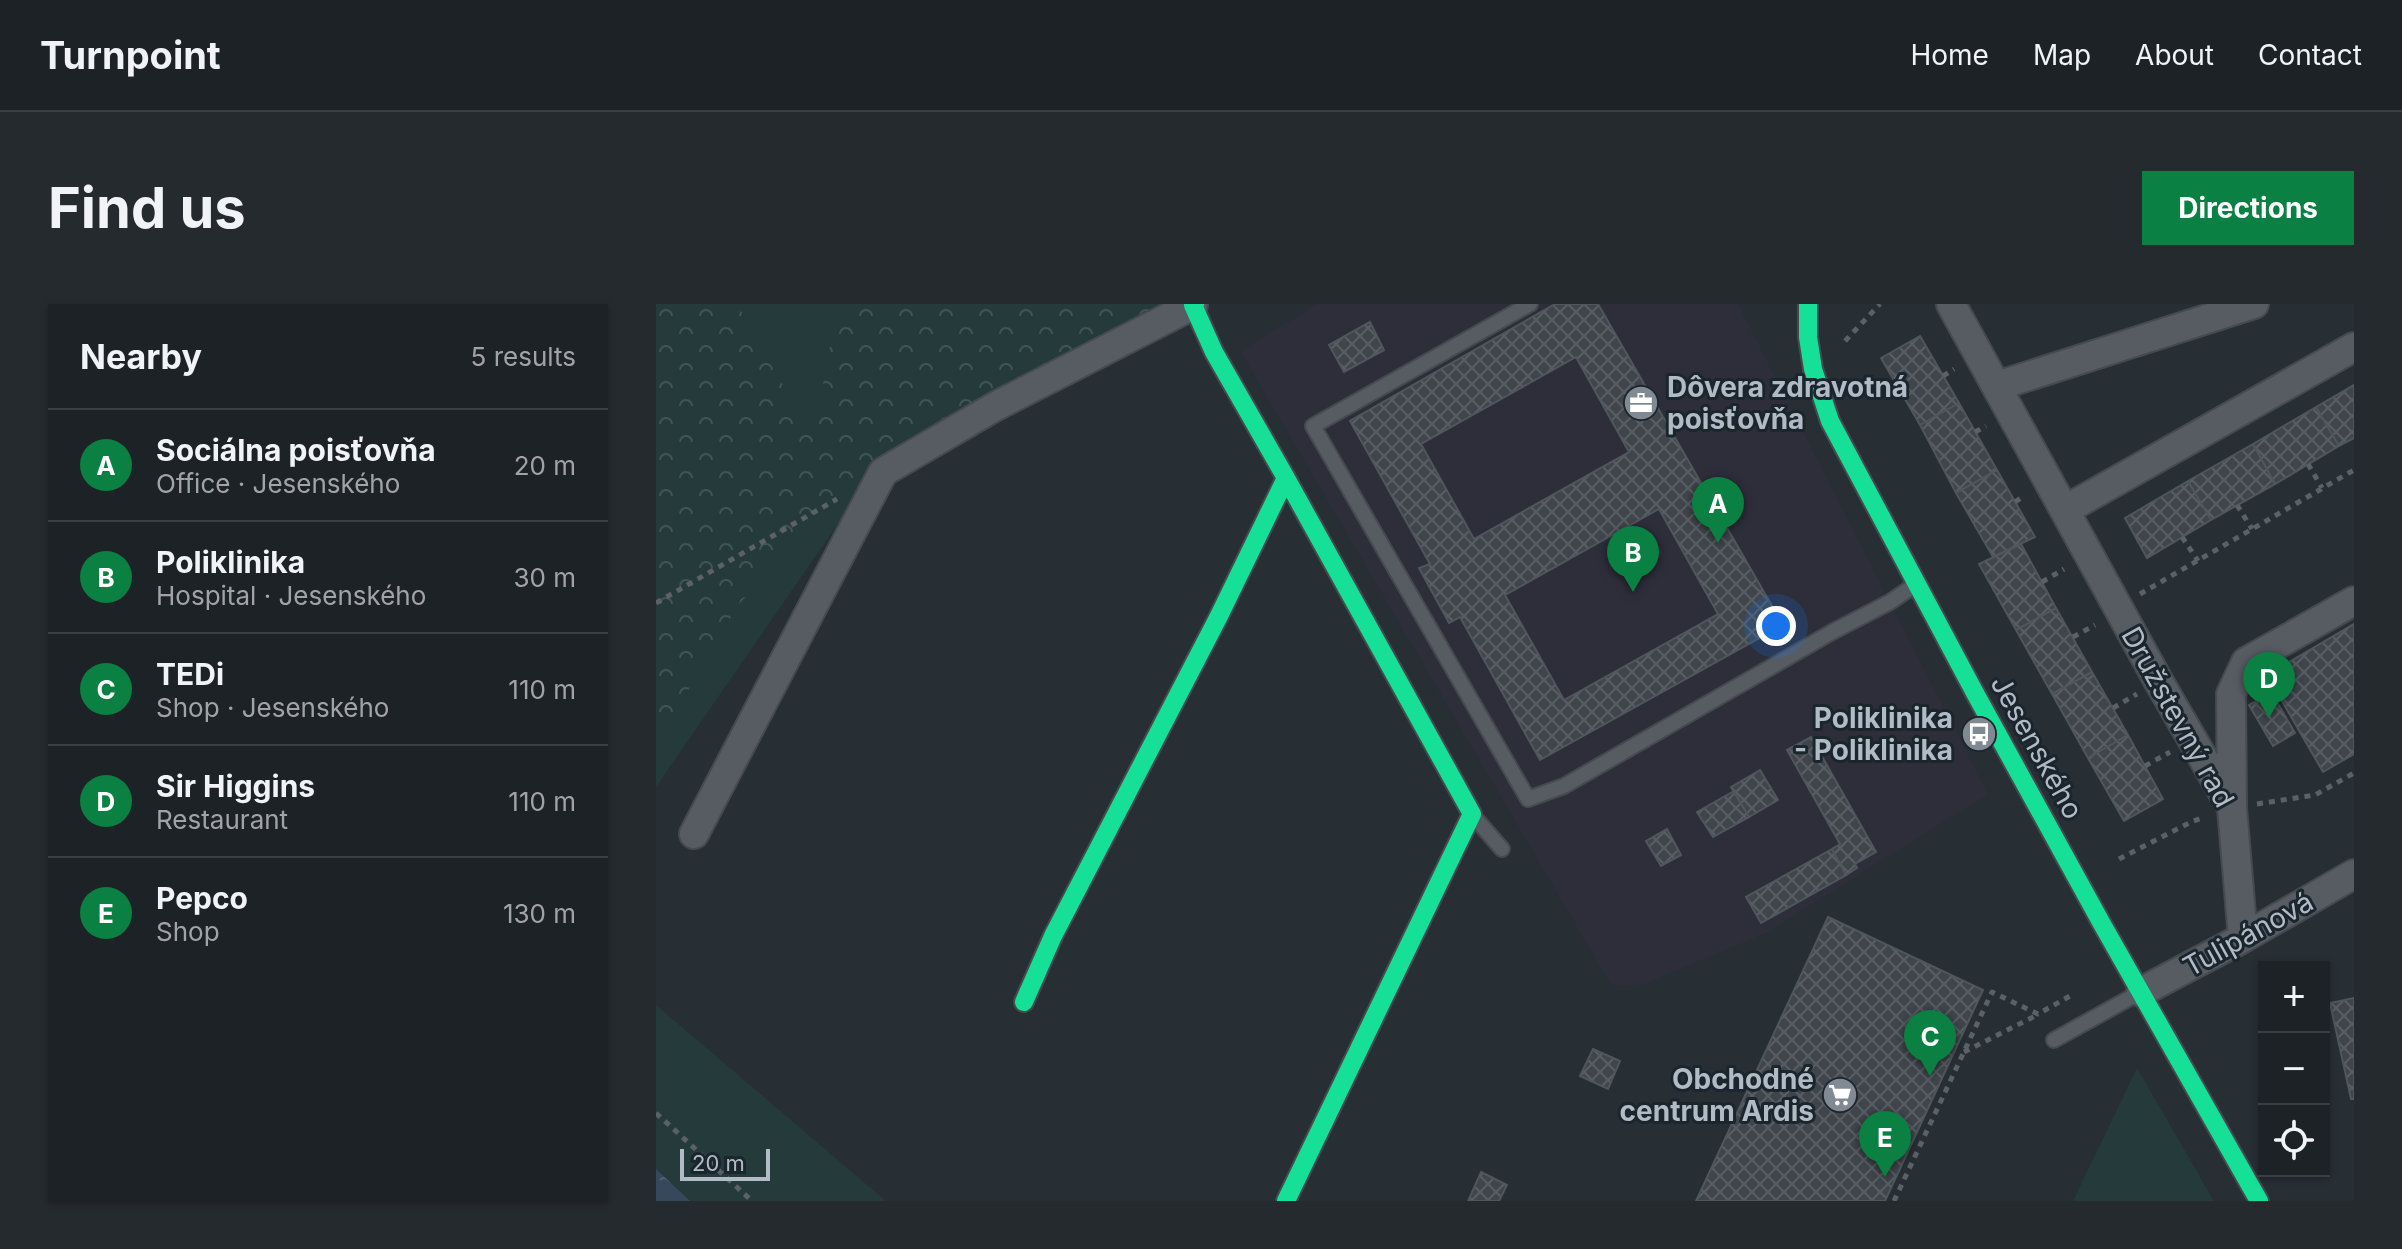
<!DOCTYPE html>
<html lang="en">
<head>
<meta charset="utf-8">
<style>
  :root { --surface:#1d2227; --page:#252a2f; --text:#f1f3f6; --muted:#a0a4a7; --line:#3b3f44; --accent:#0b8043 }
  body { margin:0; font-family:Inter,sans-serif; background:var(--page); color:var(--text) }
  .controls { position:absolute; right:24px; bottom:24px; display:grid; overflow:hidden; border-radius:0px; box-shadow:0 2px 6px #0004 }
  .controls button { width:72px; height:72px; display:grid; place-items:center; padding:0; border:0; border-bottom:2px solid var(--line); background:var(--surface); color:var(--text); font:40px sans-serif }
  .scale { position:absolute; left:24px; bottom:20px; width:90px; box-sizing:border-box; padding-left:8px; border:4px solid #b1bbc6; border-top:0; font-size:22px; line-height:28px; white-space:nowrap; color:#b1bbc6; -webkit-text-stroke:6px #1b252e; paint-order:stroke }
  .you { position:absolute; left:1120px; top:322px; width:28px; height:28px; margin:-20px; border:6px solid #fff; border-radius:50%; background:#1a73e8; box-shadow:0 0 0 12px #1a73e833 }
  .badge { display:grid; place-items:center; width:52px; height:52px; border-radius:50%; background:var(--accent); color:#fff; font-size:26px; font-weight:700 }
  .pin { position:absolute; translate:-50% -66px; filter:drop-shadow(0 2px 4px #0008) }
  .pin::after { content:''; position:absolute; top:42px; width:28px; height:24px; background:inherit; clip-path:polygon(0 0,100% 0,50% 100%) }
  .list { margin:0; padding:0; list-style:none }
  h2 { display:flex; justify-content:space-between; align-items:center; height:104px; margin:0; padding:0 32px; font-size:34px }
  h2 small { font-size:26px; font-weight:400; color:var(--muted) }
  .list li { display:grid; grid-template-columns:52px 1fr auto; gap:24px; align-items:center; box-sizing:border-box; height:112px; padding:0 32px; border-top:2px solid var(--line) }
  .list b { display:block; font-size:30px; white-space:nowrap }
  .list p { margin:0; font-size:26px; white-space:nowrap; color:var(--muted) }
  .list em { font-size:26px; font-style:normal; color:var(--muted) }
  .icon { flex:none; width:44px; height:44px; fill:none; stroke:currentColor; stroke-width:2; stroke-linecap:round; stroke-linejoin:round }
  .map { position:relative; flex:none; width:1698px; height:897px; overflow:hidden; border-radius:0px }
  header { display:flex; align-items:center; gap:48px; box-sizing:border-box; height:112px; padding:0 40px; background:var(--surface); border-bottom:2px solid var(--line) }
  header strong { font-size:38px }
  nav { display:flex; gap:44px; margin-inline-start:auto; font-size:28px }
  .intro { display:flex; align-items:center; justify-content:space-between; box-sizing:border-box; height:192px; padding:0 48px }
  h1 { margin:0; font-size:56px }
  .button { padding:20px 36px; border-radius:0px; background:var(--accent); color:#fff; font-size:28px; font-weight:700 }
  main { display:flex; gap:48px; padding:0 48px }
  aside { flex:1; background:var(--surface); border-radius:0px; box-shadow:0 2px 6px #0004 }
  .map>svg:first-child { display:block }
  .medical { fill:#2d2e3a }
  .green { fill:#253a3a }
  .forest { fill:url(#forest-crowns) }
  .water { fill:url(#water-ripples) }
  .building { fill:url(#building-cross-hatch); stroke:#4f565c; stroke-width:2; fill-rule:evenodd }
  .lines { fill:none; stroke-linecap:round; stroke-linejoin:round }
  .lane-casing { stroke:#454a4f; stroke-width:18 }
  .street-casing { stroke:#454a4f; stroke-width:32 }
  .fast-casing { stroke:#454a4f; stroke-width:22 }
  .path { stroke:#5b6167; stroke-width:5; stroke-dasharray:6 6; stroke-linecap:butt }
  .lane { stroke:#575c63; stroke-width:14 }
  .street { stroke:#575c63; stroke-width:28 }
  .fast { stroke:#16e098; stroke-width:18 }
  .labels { text-anchor:middle; stroke-width:6; stroke-linejoin:round; paint-order:stroke }
  .poi-label { font-size:28px; font-weight:bold; fill:#b1bbc6; stroke:#1b252e; text-anchor:end }
  .street-label { font-size:28px; fill:#b1bbc6; stroke:#1b252e }
</style>
</head>
<body>
<header>
<strong>Turnpoint</strong>
<nav><a>Home</a><a>Map</a><a>About</a><a>Contact</a></nav>
</header>
<div class="intro"><h1>Find us</h1><a class="button">Directions</a></div>
<main>
<aside>
<h2>Nearby<small>5 results</small></h2>
<ul class="list">
<li><span class="badge">A</span><div><b>Sociálna poisťovňa</b><p>Office · Jesenského</p></div><em>20 m</em></li>
<li><span class="badge">B</span><div><b>Poliklinika</b><p>Hospital · Jesenského</p></div><em>30 m</em></li>
<li><span class="badge">C</span><div><b>TEDi</b><p>Shop · Jesenského</p></div><em>110 m</em></li>
<li><span class="badge">D</span><div><b>Sir Higgins</b><p>Restaurant</p></div><em>110 m</em></li>
<li><span class="badge">E</span><div><b>Pepco</b><p>Shop</p></div><em>130 m</em></li>
</ul>
</aside>
<div class="map">
<svg width="1698" height="897" viewBox="0 0 1698 897">
  <defs>
    <pattern id="forest-crowns" width="20" height="18" patternUnits="userSpaceOnUse" patternTransform="scale(2)"><rect width="20" height="18" fill="#253a3a"/><path d="M2 6a3 3 0 1 1 6 0M12 15a3 3 0 1 1 6 0" fill="none" stroke="#425555"/></pattern>
    <pattern id="water-ripples" width="26" height="14" patternUnits="userSpaceOnUse" patternTransform="scale(2)"><rect width="26" height="14" fill="#35495c"/><path d="M2 4q2-2 4 0t4 0M15 11q2-2 4 0t4 0" fill="none" stroke="#506172"/></pattern>
    <pattern id="building-cross-hatch" width="8" height="8" patternUnits="userSpaceOnUse" patternTransform="scale(2)"><rect width="8" height="8" fill="#3f454b"/><path d="M0 0l8 8M0 8l8-8" fill="none" stroke="#585e63"/></pattern>
  </defs>
  <rect width="100%" height="100%" fill="#272e34"/>
  <path class="medical" d="M662 0H1082L1332 490 1110 629 981 683 955 681 584 47Z"/>
  <path class="green" d="M0 0H422L222 162 0 483Z
    M0 701 230 897H34L0 865Z
    M1481 764 1558 897H1417Z"/>
  <path class="forest" d="M0 0H81L160 140 158 130 179 14 194 0H512L353 81 218 157 82 301 0 441Z"/>
  <path class="water" d="M0 865 34 897H0Z"/>
  <path class="building" d="M899 0H942L1127 321 884 456 804 313 793 319 763 264 774 260 694 117ZM920 53 973 148 818 235 765 140ZM1003 205 1062 310 908 396 849 291Z
    M714 18 728 46 688 68 673 41Z
    M1264 32 1303 99 1264 121 1225 54Z
    M1698 81V134L1683 142 1660 103Z
    M1303 99 1341 166 1300 189 1264 121Z
    M1660 103 1683 142 1619 180 1597 140Z
    M1597 140 1619 180 1555 216 1532 177Z
    M1341 166 1379 233 1337 253 1300 189Z
    M1532 177 1555 216 1491 254 1469 214Z
    M1365 240 1400 304 1360 326 1323 260Z
    M1400 304 1436 368 1396 390 1360 326Z
    M1698 320V450L1667 468 1611 371Z
    M1436 368 1472 431 1432 454 1396 390Z
    M1615 388 1639 429 1617 442 1593 401Z
    M1472 431 1507 495 1468 517 1432 454Z
    M1155 433 1220 548 1199 560 1201 564 1190 571 1176 545 1184 540 1131 446Z
    M1104 466 1122 496 1093 513 1075 483Z
    M1078 487 1093 513 1057 533 1041 508Z
    M1011 525 1025 551 1005 562 990 537Z
    M1176 545 1190 571 1105 619 1090 593Z
    M1172 613 1327 686 1229 897H1040Z
    M1698 694V795H1695L1674 699Z
    M937 745 964 757 952 785 924 772Z
    M825 868 851 881 843 897H812Z"/>
  <g class="lines">
    <g class="lane-casing">
      <path id="lane" d="M874 0 657 122 872 495 908 482 1176 328 1234 298 1256 283
        M819 514 846 545
        M1398 736 1481 690"/>
    </g>
    <g class="street-casing">
      <path id="street" d="M1295 0 1503 378 1576 504 1587 634
        M1341 82 1598 0
        M1409 206 1698 43
        M1576 503 1575 390 1590 358 1698 297
        M38 530 227 168 340 102 537 1
        M1485 688 1587 634 1698 570"/>
    </g>
    <g class="fast-casing">
      <path id="fast" d="M1152 0V33L1157 65 1174 117 1319 389 1446 620 1603 897
        M630 174 816 510 630 897
        M368 698 397 632 563 312 630 174 558 48 537 1 539 0"/>
    </g>
    <path class="path" d="M1189 37 1224 0
      M1287 72 1298 65
      M1319 128 1330 122
      M1652 160 1666 184
      M1359 198 1368 192
      M1581 201 1596 225
      M1526 233 1542 257
      M1386 278 1408 265
      M1484 290 1698 166
      M0 299 181 195
      M1417 333 1439 321
      M1457 404 1481 390
      M1489 462 1514 448
      M1601 500 1659 491 1698 469
      M1463 555 1535 518 1549 513
      M1308 748 1381 711
      M0 809 96 897
      M1238 897 1336 688 1382 710 1414 692"/>
    <use href="#lane" class="lane"/>
    <use href="#street" class="street"/>
    <use href="#fast" class="fast"/>
  </g>
  <defs>
    <g id="office-disc" transform="scale(1.8)"><circle r="9.5" fill="#818a93" stroke="#1b252e"/><path d="M-6-3h4V-5.5h4V-3h4V5H-6ZM-1-4.5V-3h2v-1.5ZM-6 0V1H6V0Z" fill="#fff"/></g>
    <g id="bus-disc" transform="scale(1.8)"><circle r="9.5" fill="#818a93" stroke="#1b252e"/><path d="M-5-6H5V4H4V6H2V4H-2V6H-4V4H-5ZM-3.5-4V0h7V-4ZM-3.5 1.2v1.5H-2V1.2ZM2 1.2v1.5H3.5V1.2Z" fill="#fff"/></g>
    <g id="supermarket-disc" transform="scale(1.8)"><circle r="9.5" fill="#818a93" stroke="#1b252e"/><path d="M-6-5.5h2.5l.6 2H6L4.5 2H-2.5L-4.4-4H-6ZM-1.5 3.2a1.3 1.3 0 1 0 .1 0ZM3 3.2a1.3 1.3 0 1 0 .1 0Z" fill="#fff"/></g>
  </defs>
  <g fill-rule="evenodd">
    <use href="#office-disc" x="985" y="99"/>
    <use href="#bus-disc" x="1323" y="430"/>
    <use href="#supermarket-disc" x="1184" y="791"/>
  </g>
  <g class="labels">
    <g class="poi-label">
      <text x="1011" y="93" text-anchor="start">Dôvera zdravotná<tspan x="1011" dy="32">poisťovňa</tspan></text>
      <text x="1297" y="424">Poliklinika<tspan x="1297" dy="32">- Poliklinika</tspan></text>
      <text x="1158" y="785">Obchodné<tspan x="1158" dy="32">centrum Ardis</tspan></text>
    </g>
    <g class="street-label">
      <text transform="translate(1522 413) rotate(61)" y="10">Družstevný rad</text>
      <text transform="translate(1381 443) rotate(61)" y="10">Jesenského</text>
      <text transform="translate(1592 630) rotate(-29)" y="10">Tulipánová</text>
    </g>
  </g>
</svg>
<div class="controls">
<button>+</button>
<button>−</button>
<button><svg class="icon" aria-label="locate" viewBox="0 0 24 24"><circle cx="12" cy="12" r="6"/><path d="M12 2v4M12 18v4M2 12h4M18 12h4"/></svg></button>
</div>
<div class="scale">20 m</div>
<div class="you"></div>
<div class="pin badge" style="left:1062px;top:239px">A</div>
<div class="pin badge" style="left:977px;top:288px">B</div>
<div class="pin badge" style="left:1274px;top:772px">C</div>
<div class="pin badge" style="left:1613px;top:414px">D</div>
<div class="pin badge" style="left:1229px;top:873px">E</div>
</div>
</main>
</body>
</html>
